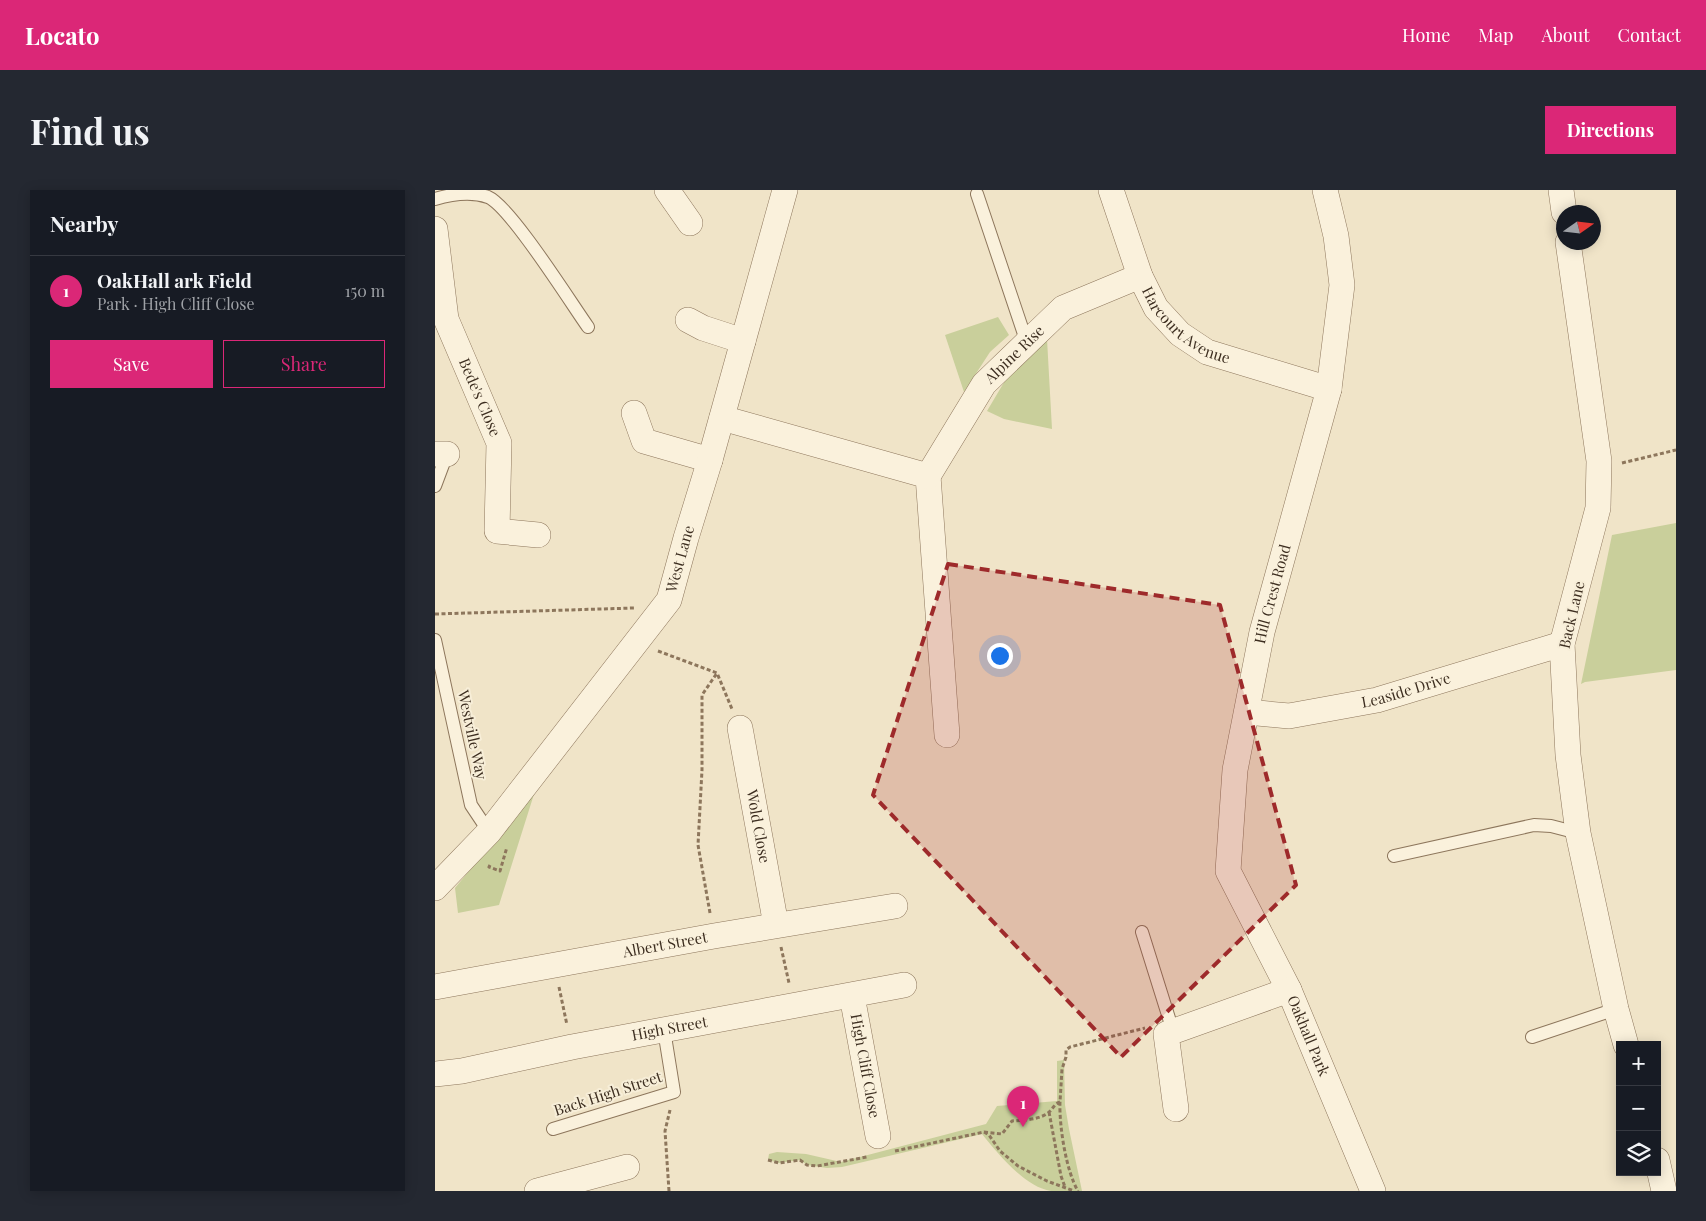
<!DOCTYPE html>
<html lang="en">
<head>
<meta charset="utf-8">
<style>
  :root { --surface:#171b24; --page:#242831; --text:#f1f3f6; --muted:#9ea1a6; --line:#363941; --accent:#db2777 }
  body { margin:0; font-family:"Playfair Display",serif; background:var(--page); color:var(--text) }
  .controls { position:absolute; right:15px; bottom:15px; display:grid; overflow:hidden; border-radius:0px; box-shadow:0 2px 12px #0003 }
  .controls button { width:45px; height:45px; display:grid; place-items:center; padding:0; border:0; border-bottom:1px solid var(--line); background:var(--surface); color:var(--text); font:25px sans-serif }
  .compass { position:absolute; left:1121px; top:15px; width:45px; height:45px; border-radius:50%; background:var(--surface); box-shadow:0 2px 12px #0003; rotate:76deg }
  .you { position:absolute; left:564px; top:465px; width:18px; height:18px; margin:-12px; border:4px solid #fff; border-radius:50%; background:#1a73e8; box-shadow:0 0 0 8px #1a73e833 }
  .badge { display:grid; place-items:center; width:32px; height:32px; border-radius:50%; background:var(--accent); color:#fff; font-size:16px; font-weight:700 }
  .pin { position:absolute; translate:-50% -41px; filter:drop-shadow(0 1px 2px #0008) }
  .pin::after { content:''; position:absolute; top:26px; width:18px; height:15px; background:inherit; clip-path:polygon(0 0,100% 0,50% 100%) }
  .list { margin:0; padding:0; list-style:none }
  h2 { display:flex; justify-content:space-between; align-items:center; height:65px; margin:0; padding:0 20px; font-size:21px }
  h2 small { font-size:16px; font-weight:400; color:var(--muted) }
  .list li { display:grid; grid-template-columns:32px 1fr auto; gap:15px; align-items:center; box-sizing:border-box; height:70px; padding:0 20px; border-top:1px solid var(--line) }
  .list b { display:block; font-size:19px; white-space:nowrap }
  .list p { margin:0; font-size:16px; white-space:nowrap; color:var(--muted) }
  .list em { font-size:16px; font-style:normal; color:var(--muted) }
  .actions { display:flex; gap:10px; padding:15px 20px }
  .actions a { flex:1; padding:11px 0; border:1px solid var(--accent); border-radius:0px; text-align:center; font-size:18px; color:var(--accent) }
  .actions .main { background:var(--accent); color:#fff }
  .icon { flex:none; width:28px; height:28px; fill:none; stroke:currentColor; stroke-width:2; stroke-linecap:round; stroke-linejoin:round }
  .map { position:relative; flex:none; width:1241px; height:1001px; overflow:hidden; border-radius:0px }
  header { display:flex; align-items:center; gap:30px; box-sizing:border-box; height:70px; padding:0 25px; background:var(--accent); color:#fff }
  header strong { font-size:24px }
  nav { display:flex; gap:28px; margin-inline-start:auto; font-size:18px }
  .intro { display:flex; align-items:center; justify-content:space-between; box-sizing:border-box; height:120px; padding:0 30px }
  h1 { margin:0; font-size:35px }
  .button { padding:12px 22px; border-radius:0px; background:var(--accent); color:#fff; font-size:18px; font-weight:700 }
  main { display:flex; gap:30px; padding:0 30px }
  aside { flex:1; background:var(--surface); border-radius:0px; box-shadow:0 2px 12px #0003 }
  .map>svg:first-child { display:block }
  .green { fill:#c9cf9b }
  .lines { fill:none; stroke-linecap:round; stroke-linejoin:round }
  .lane-casing { stroke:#8d765c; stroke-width:14 }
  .street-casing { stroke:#8d765c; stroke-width:26 }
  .path { stroke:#8d765c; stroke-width:3; stroke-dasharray:4 2.5; stroke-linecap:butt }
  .lane { stroke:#faf1dc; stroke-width:12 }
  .street { stroke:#faf1dc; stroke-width:25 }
  .marked { fill:#9e2a2b; fill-opacity:0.2; stroke:#9e2a2b; stroke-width:4; stroke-dasharray:10 6; stroke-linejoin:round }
  .labels { text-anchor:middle; stroke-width:4; stroke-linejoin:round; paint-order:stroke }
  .street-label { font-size:15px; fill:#3d2e20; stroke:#f7eed8 }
</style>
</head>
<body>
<header>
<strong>Locato</strong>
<nav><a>Home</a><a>Map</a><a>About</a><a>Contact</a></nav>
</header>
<div class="intro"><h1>Find us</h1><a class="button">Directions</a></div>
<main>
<aside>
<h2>Nearby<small></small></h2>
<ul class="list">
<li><span class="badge">1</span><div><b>OakHall ark Field</b><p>Park · High Cliff Close</p></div><em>150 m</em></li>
</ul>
<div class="actions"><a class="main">Save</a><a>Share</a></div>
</aside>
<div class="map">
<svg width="1241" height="1001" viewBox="0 0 1241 1001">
  <rect width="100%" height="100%" fill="#f0e4c8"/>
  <path class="green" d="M563 127 574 145 555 162 529 202 510 145Z
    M612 149 617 239 569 229 552 221 574 184Z
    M1241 333V480L1150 492 1146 494 1177 345Z
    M100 601 64 715 23 723 20 698Z
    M629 870 630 915 634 939 647 1001C637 1001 626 1001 616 1001 590 997 563 964 547 944L407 977 392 978 372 975 365 970 344 973 333 970 334 964 342 962 371 964 406 972 551 934 562 916 622 911V871Z"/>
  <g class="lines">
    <g class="lane-casing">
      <path id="lane" d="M542 4 592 153
        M0 9C17 4 35 1 53 7 75 16 136 113 153 137
        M0 296 12 264
        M0 450 36 615 54 642
        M959 666 1099 635 1116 636 1143 643
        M707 742 738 841
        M1097 847 1181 819
        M118 939 239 902 229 840"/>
    </g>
    <g class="street-casing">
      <g id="street">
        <path d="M232 0 255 33"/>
        <path id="s1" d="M676 0 705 86 721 118 745 144 772 162 894 199"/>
        <path d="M1126 0 1129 22"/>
        <path id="s2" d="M0 39 11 129 64 253 62 341 103 345"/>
        <path d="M1133 52 1164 271 1163 318 1127 454 1133 565 1143 643 1181 819 1191 855"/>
        <path d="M253 130 268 138 308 151"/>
        <path d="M199 223 209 251 275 270"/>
        <path d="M287 228 493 286 512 545"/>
        <path d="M0 264H12"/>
        <path id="s3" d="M493 286 549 194 628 118 705 86"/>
        <path id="s4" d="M812 522 854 526 942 510 1127 454"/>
        <path id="s5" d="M305 538 341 735"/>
        <path id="s6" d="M0 698 54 642 234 410 251 348 275 270 350 0"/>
        <path id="s7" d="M0 797 279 746 460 716"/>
        <path id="s8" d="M854 800 793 681 800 580 827 442 894 199 907 95 901 46 890 0"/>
        <path id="s9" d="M417 806 443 946"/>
        <path id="s10" d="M0 884 27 881 137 857 469 795"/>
        <path id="s11" d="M741 919 731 844 854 800 938 1001"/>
        <path d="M1222 970 1229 1001"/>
        <path d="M102 1001 192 977"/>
      </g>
    </g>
    <path class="path" d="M1187 273 1241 260
      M0 424 199 418
      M223 461 282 483 297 519
      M55 675 54 677 65 681 72 657
      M275 723 263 655 267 580V505L282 483
      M346 757 354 793
      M124 797 132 835
      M625 912C624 935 631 981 643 1001
      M614 922 626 986 630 997
      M549 942 554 945 565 961 583 976 612 991 639 1001
      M460 961 549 942 567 944 577 931C589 930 603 930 613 923 618 919 619 914 625 912L627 879 631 867V860L635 857 710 838
      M333 970 344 973 365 970 372 975 382 976 432 967
      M234 1001 230 941 235 920"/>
    <use href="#lane" class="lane"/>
    <use href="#street" class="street"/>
  </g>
  <path class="marked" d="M513 374 785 415 861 695 686 867 438 605Z"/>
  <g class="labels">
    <g class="street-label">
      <text dy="5" stroke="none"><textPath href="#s1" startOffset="161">Harcourt Avenue</textPath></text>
      <text dy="5" stroke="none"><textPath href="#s3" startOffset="150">Alpine Rise</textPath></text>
      <text dy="5" stroke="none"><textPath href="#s2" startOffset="176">Bede's Close</textPath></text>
      <text dy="5" stroke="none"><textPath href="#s6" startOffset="414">West Lane</textPath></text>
      <text dy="5" stroke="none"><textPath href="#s8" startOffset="415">Hill Crest Road</textPath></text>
      <text transform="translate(1137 425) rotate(-77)" y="5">Back Lane</text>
      <text dy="5" stroke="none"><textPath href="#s4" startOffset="162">Leaside Drive</textPath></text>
      <text transform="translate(37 545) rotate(78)" y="5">Westville Way</text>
      <text dy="5" stroke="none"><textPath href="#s5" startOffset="100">Wold Close</textPath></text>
      <text dy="5" stroke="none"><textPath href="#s7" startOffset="234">Albert Street</textPath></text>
      <text dy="5" stroke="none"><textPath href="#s10" startOffset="239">High Street</textPath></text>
      <text dy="5" stroke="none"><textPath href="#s11" startOffset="256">Oakhall Park</textPath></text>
      <text dy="5" stroke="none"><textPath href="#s9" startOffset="71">High Cliff Close</textPath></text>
      <text transform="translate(173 904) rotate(-18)" y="5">Back High Street</text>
    </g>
  </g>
</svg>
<div class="controls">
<button>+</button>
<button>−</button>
<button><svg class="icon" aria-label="layers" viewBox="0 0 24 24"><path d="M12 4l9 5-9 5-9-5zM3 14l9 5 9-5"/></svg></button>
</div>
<svg class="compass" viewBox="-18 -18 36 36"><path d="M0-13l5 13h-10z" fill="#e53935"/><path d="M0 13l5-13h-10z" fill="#9ea1a6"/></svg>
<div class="you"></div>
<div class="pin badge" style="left:588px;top:937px">1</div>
</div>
</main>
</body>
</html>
